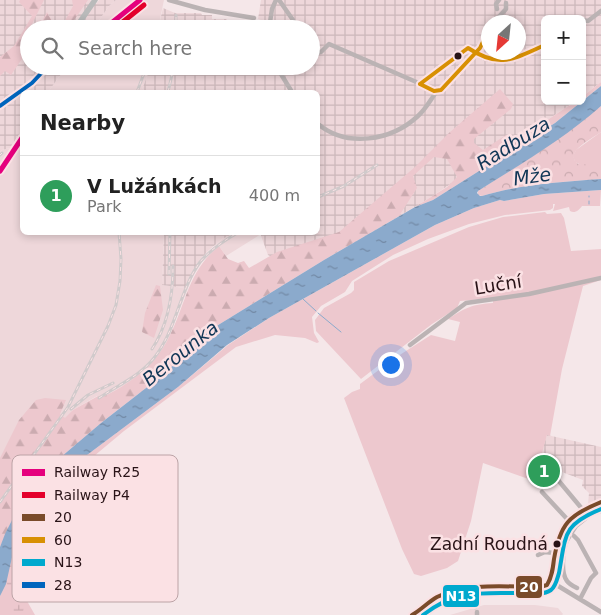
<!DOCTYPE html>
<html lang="en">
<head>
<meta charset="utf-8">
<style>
  :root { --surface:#fff; --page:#f2f2f2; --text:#222; --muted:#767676; --line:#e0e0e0; --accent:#2563eb }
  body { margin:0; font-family:"DejaVu Sans",sans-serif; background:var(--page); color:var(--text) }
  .controls { position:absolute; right:15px; top:15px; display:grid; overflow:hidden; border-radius:8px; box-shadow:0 2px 8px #0003 }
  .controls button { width:45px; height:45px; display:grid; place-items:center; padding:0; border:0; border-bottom:1px solid var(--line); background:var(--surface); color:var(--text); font:25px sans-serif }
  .compass { position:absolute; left:481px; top:15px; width:45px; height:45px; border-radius:50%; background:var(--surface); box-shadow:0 2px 8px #0003; rotate:207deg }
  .you { position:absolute; left:390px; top:364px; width:18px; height:18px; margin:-12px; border:4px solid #fff; border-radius:50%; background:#1a73e8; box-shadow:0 0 0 8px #1a73e833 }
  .badge { display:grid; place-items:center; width:32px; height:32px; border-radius:50%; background:var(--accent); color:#fff; font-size:16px; font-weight:700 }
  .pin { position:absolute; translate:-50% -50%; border:2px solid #fff; box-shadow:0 1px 5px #0006 }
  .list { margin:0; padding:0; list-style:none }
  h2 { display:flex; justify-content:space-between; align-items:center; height:65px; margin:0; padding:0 20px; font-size:21px }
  h2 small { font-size:16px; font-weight:400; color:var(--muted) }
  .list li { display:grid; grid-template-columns:32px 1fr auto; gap:15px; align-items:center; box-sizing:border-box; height:80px; padding:0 20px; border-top:1px solid var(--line) }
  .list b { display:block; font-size:19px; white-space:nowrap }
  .list p { margin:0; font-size:16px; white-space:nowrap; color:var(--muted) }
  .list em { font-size:16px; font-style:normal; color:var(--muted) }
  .icon { flex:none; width:28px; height:28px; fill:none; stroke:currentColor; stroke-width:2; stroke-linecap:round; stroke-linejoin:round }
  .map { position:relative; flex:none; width:601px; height:615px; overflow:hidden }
  .search { position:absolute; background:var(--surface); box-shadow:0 2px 8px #0003; left:20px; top:20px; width:300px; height:55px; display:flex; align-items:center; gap:12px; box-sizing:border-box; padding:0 18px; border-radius:28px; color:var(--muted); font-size:19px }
  .panel { position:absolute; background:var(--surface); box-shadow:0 2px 8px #0003; left:20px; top:90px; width:300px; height:145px; border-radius:8px }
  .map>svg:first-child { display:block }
  .built { fill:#eed7da }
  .industrial { fill:url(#industrial-grid); fill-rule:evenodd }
  .green { fill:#edc8ce }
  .forest { fill:url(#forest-firs) }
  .wetland { fill:url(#wetland-marsh) }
  .park { fill:url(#park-crowns) }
  .water { fill:url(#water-ripples) }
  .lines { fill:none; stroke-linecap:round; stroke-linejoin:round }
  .stream { stroke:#8baacc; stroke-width:1 }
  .minor { stroke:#bbb3b4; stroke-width:4.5 }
  .major { stroke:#b9baba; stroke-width:5.5 }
  .rail-casing { stroke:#d0cacb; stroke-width:3 }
  .rail { stroke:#fbe1e4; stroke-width:1; stroke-dasharray:4; stroke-linecap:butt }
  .bus-1-casing { stroke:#fbe1e4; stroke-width:8 }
  .bus-2-casing { stroke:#fbe1e4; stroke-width:8 }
  .bus-3-casing { stroke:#fbe1e4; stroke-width:8 }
  .bus-4-casing { stroke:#fbe1e4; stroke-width:8 }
  .bus-1 { stroke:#7a4b2a; stroke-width:4 }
  .bus-2 { stroke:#d89003; stroke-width:4 }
  .bus-3 { stroke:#00a9ce; stroke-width:4 }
  .bus-4 { stroke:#0065bd; stroke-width:4 }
  .rail-1-casing { stroke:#fbe1e4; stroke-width:9 }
  .rail-2-casing { stroke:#fbe1e4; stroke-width:9 }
  .rail-1 { stroke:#e5007d; stroke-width:5 }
  .rail-2 { stroke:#e4002b; stroke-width:5 }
  .bus-dot { fill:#291317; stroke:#fbe1e4; stroke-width:2 }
  .labels { text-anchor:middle; stroke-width:5; stroke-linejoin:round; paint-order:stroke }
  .bus-label { font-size:17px; fill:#291317; stroke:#fbe1e4; text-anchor:end }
  .street-label { font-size:18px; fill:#291317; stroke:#fbe1e4 }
  .water-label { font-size:19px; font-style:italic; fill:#103656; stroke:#fbe1e4 }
  .key { fill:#fbe1e4; stroke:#bca3a6; stroke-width:1 }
  .key-label { font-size:14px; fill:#291317 }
  .line-badge { stroke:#fbe1e4; stroke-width:2 }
  .badge-label { font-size:14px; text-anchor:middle; font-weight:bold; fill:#fff }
</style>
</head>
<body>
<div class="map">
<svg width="601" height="615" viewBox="0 0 601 615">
  <defs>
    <pattern id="industrial-grid" width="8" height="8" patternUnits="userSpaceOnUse" patternTransform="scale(1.25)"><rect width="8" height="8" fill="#eed7da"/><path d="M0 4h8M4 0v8" fill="none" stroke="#ccb8ba"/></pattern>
    <pattern id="forest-firs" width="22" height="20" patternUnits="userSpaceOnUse" patternTransform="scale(1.25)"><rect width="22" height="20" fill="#edc8ce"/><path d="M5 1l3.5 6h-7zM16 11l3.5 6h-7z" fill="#cbabb0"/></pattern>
    <pattern id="wetland-marsh" width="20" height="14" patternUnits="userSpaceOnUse" patternTransform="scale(1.25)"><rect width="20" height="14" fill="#edc8ce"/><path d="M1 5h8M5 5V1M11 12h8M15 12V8" fill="none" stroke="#cbabb0"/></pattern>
    <pattern id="park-crowns" width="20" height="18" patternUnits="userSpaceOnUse" patternTransform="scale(1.25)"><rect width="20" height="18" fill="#edc8ce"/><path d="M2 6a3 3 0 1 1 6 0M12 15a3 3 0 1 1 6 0" fill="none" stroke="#cbabb0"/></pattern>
    <pattern id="water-ripples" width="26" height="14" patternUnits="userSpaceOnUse" patternTransform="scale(1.25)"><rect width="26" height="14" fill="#8baacc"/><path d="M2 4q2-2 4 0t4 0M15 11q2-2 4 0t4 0" fill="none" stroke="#7289a5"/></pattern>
  </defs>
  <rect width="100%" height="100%" fill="#f5e7e9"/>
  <path class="built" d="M116 0H164L158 29H93L109 6Z
    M67 66H151L141 92H48Z
    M22 131V232L164 233 162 285 185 288 200 260 222 239 235 233H260L261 234 226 256 219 246 202 262 192 278 169 337 152 362 139 375 126 384 101 398 97 396 73 410 0 514V152L2 150 10 148Z
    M484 605H535L558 608 563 614 562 615H450Z"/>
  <path class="industrial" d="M0 0H90L96 4 99 0H116L109 6 93 29H29V66H67L48 92H22V131L10 148 2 150 0 152Z
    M261 0H601V82L582 97V19H545V101H576L428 199 347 247 276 259 268 255 260 233 318 232V92H141L151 66H311V29H262L264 21 258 19ZM488 22H518V52H488Z
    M163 8 175 13H201L202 15H212V19H227V29H158Z
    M164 233V232L235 233 222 239 208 251 200 260 185 288 162 285Z
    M547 435 601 447V500L588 504 589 493 582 486 583 480 554 469 551 472 537 466Z"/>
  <path class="green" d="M601 132V165H581L575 162 573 156 576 150Z
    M601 190 600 206H582C579 210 575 214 570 211L569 207 553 211 555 204H553V208L550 210 505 215 469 224 428 239 393 255 352 281 345 292 321 306 312 317 314 333 319 342 317 343 305 338 275 335 236 347 124 431 69 477 53 494 38 516 27 534 18 562 17 577 19 587 35 615H0V596L13 553 29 518 38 503 83 458 178 387 228 345 269 318 435 225 474 208 500 200 504 201 544 194Z
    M545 212 547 214 561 213 564 218 571 251 601 249V280L583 286 562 369 550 436 547 435 534 481 483 463 471 521 458 561 447 568 421 576 414 574 402 549 344 398 352 392 360 389V384L395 358 431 335 455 341 460 322 448 319C465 308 473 304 493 303V298L460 301 457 308 432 324 361 379 316 331 315 320 324 308 351 293 354 290V282L389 261 469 227 503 217Z"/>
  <path class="forest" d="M20 0H44L25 38 24 44 29 49V59L24 56 11 75 5 71 0 76V57L14 46 32 16 19 2Z
    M72 0H88L68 29H41L40 25 47 12 56 28H61L73 6Z
    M601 82V86L555 123 433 200 415 207 447 187 457 177 447 159 434 157 413 176 417 188 399 216 324 260 210 330 164 374 101 423 61 457 34 485 12 520 0 547V458L19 420 36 400 45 398 66 400 60 414 65 418 73 410 98 396 101 398C129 384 155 366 169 337 186 304 188 271 219 246L228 259 238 263 244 261 249 268 277 252 339 232 415 167 450 132 500 89 513 104 511 109 474 139V143L483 150 506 135 517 140 576 101H582V97Z
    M156 285 160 286 163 310 154 338 142 332 145 313Z"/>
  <path class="wetland" d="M11 561 16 577 17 589 24 608 22 615H12L14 594C2 584 8 575 11 561Z"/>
  <path class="park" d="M601 106V132C592 139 563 152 578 164L601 165V179C561 182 521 184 482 196L478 195V191L539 152Z"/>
  <path class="water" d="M601 86V106C564 139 519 165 478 191L477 193 480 196H482C521 184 561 182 601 179V190L544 194 504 201 500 200 474 208 435 225 269 318 227 345 178 387 83 458 38 503 29 518 13 553 6 584 0 596V547L5 534 12 520 34 485 61 457 101 423 164 374 210 330 324 260 415 207 433 200 555 123Z"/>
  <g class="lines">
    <path class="stream" d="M589 196V197
      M589 201V204
      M303 299 316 311
      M318 313 341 332"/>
    <path class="minor" d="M169 0 205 10 254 18
      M279 0 293 20 295 29
      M497 9 496 4 499 0
      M582 20 588 21 601 11
      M494 22 506 9V3
      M269 29 272 9 276 0
      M492 52 500 60
      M311 53 321 52 329 44 437 91 441 90 480 48 488 31
      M475 53C496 70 524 54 545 45
      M276 66 292 92
      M318 124C347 148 391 141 418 116 426 109 431 99 437 91
      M410 345 466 303 529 294 601 278
      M553 474 583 510
      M542 492 568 520
      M591 514 601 511
      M572 532 576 526 586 518
      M574 536 578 540 596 573
      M569 537C563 545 560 572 567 581 569 584 573 586 577 588
      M538 555 545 552 554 553
      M550 581 601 612
      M470 588 475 607
      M580 599 591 578 596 573
      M477 612V615
      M412 615C421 610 428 602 437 597 464 583 507 588 537 587 541 587 545 587 548 584 556 575 552 539 567 521 576 511 589 507 601 502"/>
    <path class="major" d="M75 29 95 0
      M0 106C19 94 35 84 48 66"/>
    <g class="rail-casing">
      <path id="rail" d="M176 29V15
        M137 92 146 68
        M168 92 174 66
        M0 155 2 153
        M318 197 344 186 377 165
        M169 274 170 232
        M152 349C168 325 173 295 173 266
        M99 398C118 385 140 376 154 358 177 329 179 291 200 262 211 249 225 240 239 232
        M71 409 88 395 113 383
        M0 502 68 407 108 326 116 305 120 281 121 259 119 232"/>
    </g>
    <use href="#rail" class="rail"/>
    <g class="bus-1-casing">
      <path id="bus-1" d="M412 615C421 610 428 602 437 597 468 582 507 587 540 587L547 585C552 577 553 568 554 559 560 524 569 515 601 502"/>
    </g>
    <g class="bus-2-casing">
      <path id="bus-2" d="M420 84 468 48C500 69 513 59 545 45
        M420 84 434 91 441 90 480 48 488 31"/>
    </g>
    <g class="bus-3-casing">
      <path id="bus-3" d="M423 615C455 590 479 593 517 593 527 593 542 596 551 590 556 586 557 579 559 573 566 535 562 525 601 509"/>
    </g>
    <g class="bus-4-casing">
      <path id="bus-4" d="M0 106 32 83 48 66"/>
    </g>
    <use href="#bus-1" class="bus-1"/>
    <use href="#bus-2" class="bus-2"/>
    <use href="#bus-3" class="bus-3"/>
    <use href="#bus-4" class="bus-4"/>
    <g class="rail-1-casing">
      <path id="rail-1" d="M104 29 140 0
        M0 171 22 138"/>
    </g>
    <g class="rail-2-casing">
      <path id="rail-2" d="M114 29 144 5"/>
    </g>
    <use href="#rail-1" class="rail-1"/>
    <use href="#rail-2" class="rail-2"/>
  </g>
  <g class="bus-dot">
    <circle cx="458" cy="56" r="4.5"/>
    <circle cx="557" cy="544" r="4.5"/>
  </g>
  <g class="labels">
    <g class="bus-label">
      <text x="548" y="550">Zadní Roudná</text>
    </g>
    <g class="street-label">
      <text transform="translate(498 285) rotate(-9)" y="6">Luční</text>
    </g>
    <g class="water-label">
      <text transform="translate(513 143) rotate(-32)" y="7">Radbuza</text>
      <text transform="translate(532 176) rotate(-8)" y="7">Mže</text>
      <text transform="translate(180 353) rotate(-39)" y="7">Berounka</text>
    </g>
  </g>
  <rect x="12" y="455" width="166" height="147" rx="8" class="key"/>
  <rect x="22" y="469" width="23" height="7" fill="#e5007d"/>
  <rect x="22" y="492" width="23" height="6" fill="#e4002b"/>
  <rect x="22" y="514" width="23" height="7" fill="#7a4b2a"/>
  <rect x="22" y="537" width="23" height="6" fill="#d89003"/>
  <rect x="22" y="559" width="23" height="7" fill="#00a9ce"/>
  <rect x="22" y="582" width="23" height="6" fill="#0065bd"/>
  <g class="key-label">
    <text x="54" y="477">Railway R25</text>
    <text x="54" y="500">Railway P4</text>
    <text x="54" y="522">20</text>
    <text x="54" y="545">60</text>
    <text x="54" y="567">N13</text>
    <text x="54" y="590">28</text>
  </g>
  <g class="line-badge">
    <rect x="515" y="575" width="28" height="24" rx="5" fill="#7a4b2a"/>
    <rect x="442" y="584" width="38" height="24" rx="5" fill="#00a9ce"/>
  </g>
  <g class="badge-label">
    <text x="529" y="592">20</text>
    <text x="461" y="601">N13</text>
  </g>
</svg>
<div class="controls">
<button>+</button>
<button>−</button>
</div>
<svg class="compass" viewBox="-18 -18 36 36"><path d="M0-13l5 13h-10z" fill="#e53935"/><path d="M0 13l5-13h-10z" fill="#767676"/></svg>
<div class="you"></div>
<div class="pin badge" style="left:544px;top:471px;background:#2e9e5b">1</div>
<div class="search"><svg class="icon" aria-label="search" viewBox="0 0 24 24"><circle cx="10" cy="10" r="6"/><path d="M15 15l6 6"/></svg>Search here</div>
<section class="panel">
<h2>Nearby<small></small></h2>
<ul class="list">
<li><span class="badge" style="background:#2e9e5b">1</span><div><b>V Lužánkách</b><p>Park</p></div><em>400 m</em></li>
</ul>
</section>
</div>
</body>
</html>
